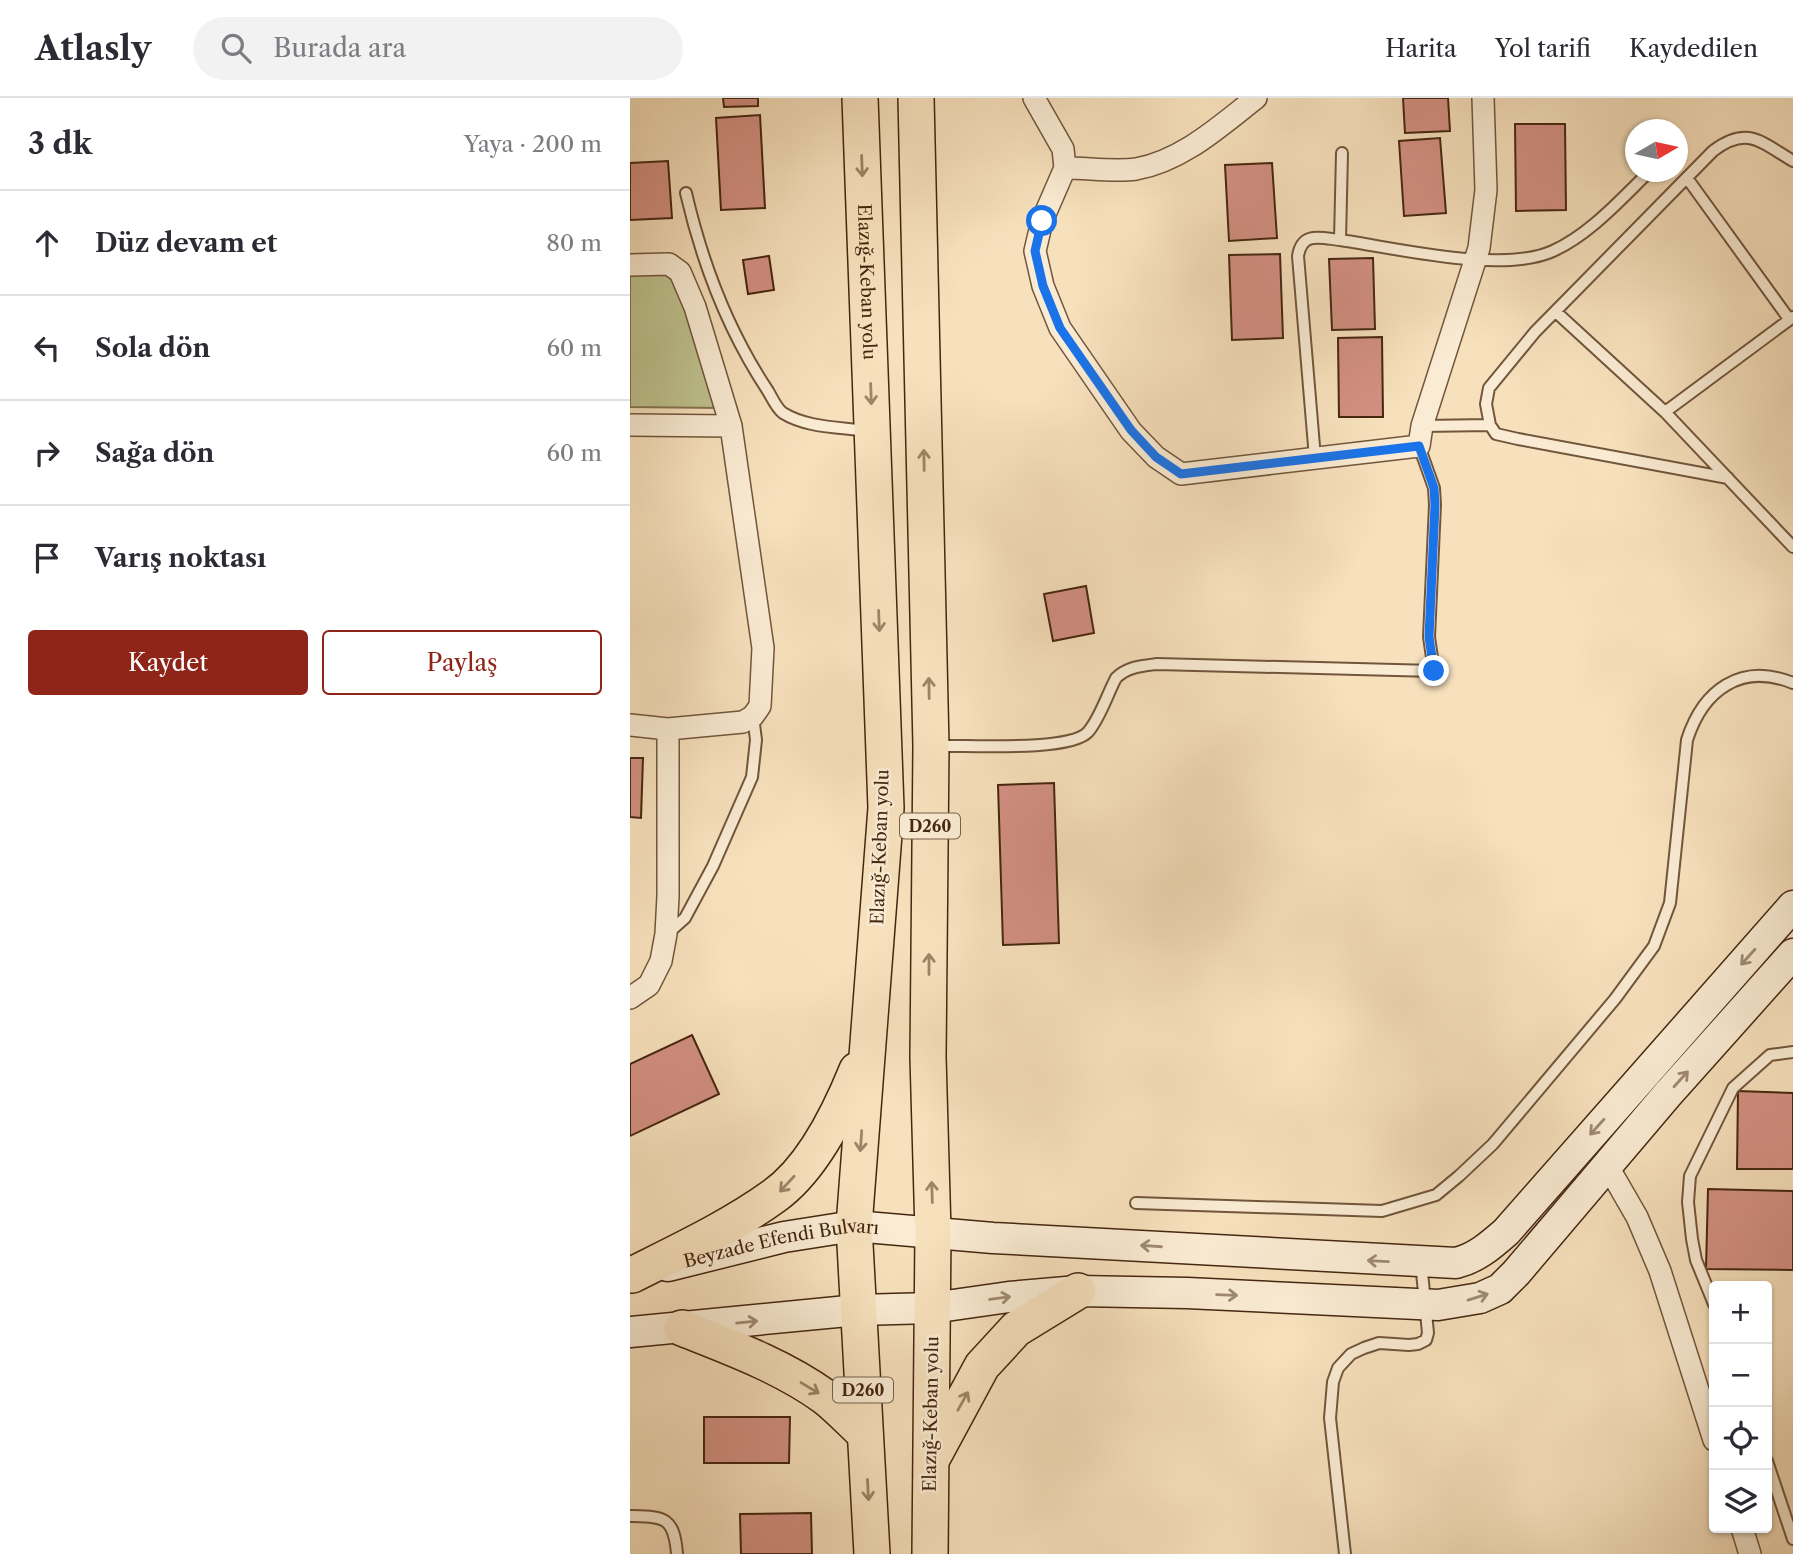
<!DOCTYPE html>
<html lang="tr">
<head>
<meta charset="utf-8">
<style>
  :root { --surface:#fff; --page:#f2f2f3; --text:#2b2b33; --muted:#7c7c81; --line:#e1e1e2; --accent:#8f2418 }
  body { margin:0; font-family:"Libre Caslon Text",serif; background:var(--page); color:var(--text) }
  .controls { position:absolute; right:21px; bottom:21px; display:grid; overflow:hidden; border-radius:7px; box-shadow:0 2px 5px #0004 }
  .controls button { width:63px; height:63px; display:grid; place-items:center; padding:0; border:0; border-bottom:2px solid var(--line); background:var(--surface); color:var(--text); font:35px sans-serif }
  .compass { position:absolute; left:995px; top:21px; width:63px; height:63px; border-radius:50%; background:var(--surface); box-shadow:0 2px 5px #0004; rotate:81deg }
  .stop { position:absolute; width:21px; height:21px; margin:-16px; border:5px solid #1a73e8; border-radius:50%; background:#fff }
  .stop.end { background:#1a73e8; border-color:#fff; box-shadow:0 2px 7px #0008 }
  .list { margin:0; padding:0; list-style:none }
  h2 { display:flex; justify-content:space-between; align-items:center; height:91px; margin:0; padding:0 28px; font-size:30px }
  h2 small { font-size:23px; font-weight:400; color:var(--muted) }
  .list li { display:grid; grid-template-columns:46px 1fr auto; gap:21px; align-items:center; box-sizing:border-box; height:105px; padding:0 28px; border-top:2px solid var(--line) }
  .list b { display:block; font-size:26px; white-space:nowrap }
  .list em { font-size:23px; font-style:normal; color:var(--muted) }
  .actions { display:flex; gap:14px; padding:21px 28px }
  .actions a { flex:1; padding:16px 0; border:2px solid var(--accent); border-radius:7px; text-align:center; font-size:24px; color:var(--accent) }
  .actions .main { background:var(--accent); color:#fff }
  .icon { flex:none; width:38px; height:38px; fill:none; stroke:currentColor; stroke-width:2; stroke-linecap:round; stroke-linejoin:round }
  .map { position:relative; flex:none; width:1163px; height:1456px; overflow:hidden }
  header { display:flex; align-items:center; gap:42px; box-sizing:border-box; height:98px; padding:0 35px; background:var(--surface); border-bottom:2px solid var(--line) }
  header strong { font-size:33px }
  nav { display:flex; gap:38px; margin-inline-start:auto; font-size:24px }
  .search { width:490px; height:63px; background:var(--page); display:flex; align-items:center; gap:18px; box-sizing:border-box; padding:0 24px; border-radius:38px; color:var(--muted); font-size:26px }
  main { display:flex }
  aside { flex:1; background:var(--surface) }
  .map>svg:first-child { display:block }
  .green { fill:#bec28f; stroke:#827450; stroke-width:2 }
  .building { fill:#d39082; stroke:#452610; stroke-width:2 }
  .lines { fill:none; stroke-linecap:round; stroke-linejoin:round }
  .service-casing { stroke:#72553b; stroke-width:14 }
  .minor-casing { stroke:#72553b; stroke-width:24 }
  .secondary-casing { stroke:#452610; stroke-width:33 }
  .trunk-casing { stroke:#452610; stroke-width:38 }
  .service { stroke:#faecd4; stroke-width:10 }
  .minor { stroke:#faecd4; stroke-width:21 }
  .secondary { stroke:#faecd4; stroke-width:30 }
  .trunk { stroke:#f7e1bd; stroke-width:35 }
  .oneway { stroke:#9e8466 }
  .oneway2 { stroke:#a08972 }
  .route { stroke:#1a73e8; stroke-width:9 }
  .labels { text-anchor:middle; stroke-width:5; stroke-linejoin:round; paint-order:stroke }
  .shield { fill:#faecd4; stroke:#7b614b; stroke-width:2 }
  .shield-label { font-size:16px; font-weight:bold; fill:#452610 }
  .street-label { font-size:18px; fill:#452610; stroke:#faecd4 }
</style>
</head>
<body>
<header>
<strong>Atlasly</strong>
<div class="search"><svg class="icon" aria-label="search" viewBox="0 0 24 24"><circle cx="10" cy="10" r="6"/><path d="M15 15l6 6"/></svg>Burada ara</div>
<nav><a>Harita</a><a>Yol tarifi</a><a>Kaydedilen</a></nav>
</header>
<main>
<aside>
<h2>3 dk<small>Yaya · 200 m</small></h2>
<ul class="list">
<li><svg class="icon" aria-label="ahead" viewBox="0 0 24 24"><path d="M12 20V5M6 11l6-6 6 6"/></svg><div><b>Düz devam et</b></div><em>80 m</em></li>
<li><svg class="icon" aria-label="left" viewBox="0 0 24 24"><path d="M17 20v-9H6M10 6l-5 5 5 5"/></svg><div><b>Sola dön</b></div><em>60 m</em></li>
<li><svg class="icon" aria-label="right" viewBox="0 0 24 24"><path d="M7 20v-9h11M14 6l5 5-5 5"/></svg><div><b>Sağa dön</b></div><em>60 m</em></li>
<li><svg class="icon" aria-label="arrive" viewBox="0 0 24 24"><path d="M6 21V4h12l-3 4 3 4H6"/></svg><div><b>Varış noktası</b></div></li>
</ul>
<div class="actions"><a class="main">Kaydet</a><a>Paylaş</a></div>
</aside>
<div class="map">
<svg width="1163" height="1456" viewBox="0 0 1163 1456">
  <rect width="100%" height="100%" fill="#f7e1bd"/>
  <filter id="stains"><feTurbulence type="fractalNoise" baseFrequency=".00286" numOctaves="4"/><feColorMatrix values="0 0 0 0 .2 0 0 0 0 .09 0 0 0 0 .02 0 0 0 .5 -.17"/></filter>
  <radialGradient id="worn" r=".72"><stop offset=".6" stop-color="#630" stop-opacity="0"/><stop offset="1" stop-color="#630" stop-opacity=".3"/></radialGradient>
  <path class="green" d="M45 175 90 310 0 309V176Z"/>
  <path class="building" d="M93 0H128V8L94 9Z
    M773 0H818L820 33 775 35Z
    M130 17 135 110 91 112 86 20Z
    M885 26H935L936 112 886 113Z
    M810 40 816 115 774 118 769 43Z
    M38 63 42 120 0 122V65Z
    M642 65 647 140 599 143 595 67Z
    M650 156 653 240 602 242 599 157Z
    M139 158 144 192 118 196 113 162Z
    M743 160 745 231 702 232 699 161Z
    M752 239 753 319H709L708 240Z
    M456 488 464 535 423 543 414 496Z
    M0 660H13L11 720 0 719Z
    M424 685 429 845 373 847 368 687Z
    M62 937 89 996 0 1038V966Z
    M1108 993 1163 995V1071H1107Z
    M1078 1091 1163 1093V1172L1076 1171Z
    M74 1319H160L159 1365H74Z
    M181 1415 182 1456H111L110 1416Z"/>
  <g class="lines">
    <g class="service-casing">
      <path id="service" d="M712 55 710 142C766 150 872 176 923 153 960 136 990 102 1019 74
        M1057 80 1159 221
        M56 95C72 164 98 233 138 293 142 300 147 311 153 315 177 330 210 329 237 333
        M926 214 1035 314 1163 449
        M1035 314 1163 219
        M792 328 860 327
        M685 360 668 158C672 133 691 140 710 142
        M1098 380 888 341 866 336 860 327 856 306 859 290 905 234 1083 53C1117 27 1131 44 1163 63
        M307 648C336 647 440 654 458 634 470 620 477 597 486 580 497 569 511 568 527 566L804 573 799 539 805 407 804 390 789 348
        M37 836 55 820 83 768 122 679 126 642 123 618
        M506 1105 752 1113 806 1097 829 1078 863 1046 985 901 1024 848 1040 805 1057 642C1073 592 1111 564 1163 585
        M1084 1206 1066 1162 1062 1141 1058 1104 1060 1078 1103 990 1140 957 1163 954
        M1137 1363 1163 1441
        M0 1418C34 1419 44 1418 47 1456
        M715 1456 700 1320 703 1284 708 1270 721 1256 734 1250 749 1245 779 1247 788 1246 796 1242 798 1235 791 1164"/>
    </g>
    <g class="minor-casing">
      <path id="minor" d="M404 0 433 51 435 70 412 123 405 153 413 188 430 230 501 333 526 359 551 376 789 348 792 328 849 150 856 92 853 0
        M435 70C458 70 484 74 506 71 552 63 590 28 626 0
        M0 167 39 166 50 174 65 209 101 328 133 550 130 608 123 618 113 624 38 631 0 627
        M0 327 101 328
        M0 900 19 887 31 863 36 836 38 798V631
        M977 1067 1007 1119 1030 1173 1084 1342
        M1112 1430 1120 1456"/>
    </g>
    <g class="secondary-casing">
      <g id="secondary">
        <path id="s1" d="M38 1168 154 1139 224 1128 363 1140 826 1165C846 1160 860 1148 876 1134L1163 808"/>
        <path d="M0 1234 228 1212 302 1210 379 1199 448 1193 557 1195 808 1207 850 1200 870 1191 886 1175 1037 997 1163 856"/>
      </g>
    </g>
    <g class="trunk-casing">
      <g id="trunk">
        <path id="s2" d="M230 0 256 710 224 1128 242 1456"/>
        <path d="M286 0 301 648 298 959 303 1134 300 1456"/>
        <path d="M2 1177C50 1153 101 1129 144 1098 182 1071 210 1014 227 972"/>
        <path d="M52 1230C100 1249 152 1268 195 1299 209 1310 222 1324 235 1336"/>
        <path d="M304 1357 352 1268 386 1231 448 1193"/>
      </g>
    </g>
    <use href="#service" class="service"/>
    <use href="#minor" class="minor"/>
    <use href="#secondary" class="secondary"/>
    <use href="#trunk" class="trunk"/>
  </g>
  <defs><path id="oneway-shaft" d="M-6 0H5M1.5-3L5.5 0L1.5 3" fill="none" stroke-width="1.6" stroke-linecap="round" stroke-linejoin="round" transform="scale(1.75)"/></defs>
  <g class="oneway">
    <use href="#oneway-shaft" transform="translate(232 68) rotate(88)"/>
    <use href="#oneway-shaft" transform="translate(241 296) rotate(88)"/>
    <use href="#oneway-shaft" transform="translate(294 362) rotate(-91)"/>
    <use href="#oneway-shaft" transform="translate(249 523) rotate(88)"/>
    <use href="#oneway-shaft" transform="translate(299 590) rotate(-91)"/>
    <use href="#oneway-shaft" transform="translate(299 866) rotate(-90)"/>
    <use href="#oneway-shaft" transform="translate(231 1043) rotate(94)"/>
    <use href="#oneway-shaft" transform="translate(157 1086) rotate(133)"/>
    <use href="#oneway-shaft" transform="translate(302 1094) rotate(-92)"/>
    <use href="#oneway-shaft" transform="translate(180 1290) rotate(31)"/>
    <use href="#oneway-shaft" transform="translate(333 1303) rotate(-61)"/>
    <use href="#oneway-shaft" transform="translate(238 1392) rotate(87)"/>
  </g>
  <g class="oneway2">
    <use href="#oneway-shaft" transform="translate(1118 859) rotate(132)"/>
    <use href="#oneway-shaft" transform="translate(1051 981) rotate(-48)"/>
    <use href="#oneway-shaft" transform="translate(967 1029) rotate(132)"/>
    <use href="#oneway-shaft" transform="translate(521 1148) rotate(-176)"/>
    <use href="#oneway-shaft" transform="translate(748 1163) rotate(-177)"/>
    <use href="#oneway-shaft" transform="translate(597 1197) rotate(2)"/>
    <use href="#oneway-shaft" transform="translate(848 1199) rotate(-17)"/>
    <use href="#oneway-shaft" transform="translate(370 1200) rotate(-8)"/>
    <use href="#oneway-shaft" transform="translate(117 1224) rotate(-6)"/>
  </g>
  <g class="lines">
    <path class="route" d="M412 123 405 153 413 188 430 230 501 332 526 359 551 376 789 348 804 390 805 407 799 539 804 573"/>
  </g>
  <g class="labels">
    <g class="shield">
      <rect x="270" y="715.5" width="60" height="25" rx="5"/>
      <rect x="203" y="1279.5" width="60" height="25" rx="5"/>
    </g>
    <g class="shield-label">
      <text x="300" y="734">D260</text>
      <text x="233" y="1298">D260</text>
    </g>
    <g class="street-label">
      <text dy="6" stroke="none"><textPath href="#s2" startOffset="184">Elazığ-Keban yolu</textPath></text>
      <text transform="translate(250 749) rotate(-88)" y="6">Elazığ-Keban yolu</text>
      <text dy="6" stroke="none"><textPath href="#s1" startOffset="116">Beyzade Efendi Bulvarı</textPath></text>
      <text transform="translate(301 1316) rotate(-89)" y="6">Elazığ-Keban yolu</text>
    </g>
  </g>
  <rect width="100%" height="100%" filter="url(#stains)"/>
  <rect width="100%" height="100%" fill="url(#worn)"/>
</svg>
<div class="controls">
<button>+</button>
<button>−</button>
<button><svg class="icon" aria-label="locate" viewBox="0 0 24 24"><circle cx="12" cy="12" r="6"/><path d="M12 2v4M12 18v4M2 12h4M18 12h4"/></svg></button>
<button><svg class="icon" aria-label="layers" viewBox="0 0 24 24"><path d="M12 4l9 5-9 5-9-5zM3 14l9 5 9-5"/></svg></button>
</div>
<svg class="compass" viewBox="-18 -18 36 36"><path d="M0-13l5 13h-10z" fill="#e53935"/><path d="M0 13l5-13h-10z" fill="#7c7c81"/></svg>
<div class="stop" style="left:412px;top:123px"></div>
<div class="stop end" style="left:804px;top:573px"></div>
</div>
</main>
</body>
</html>
